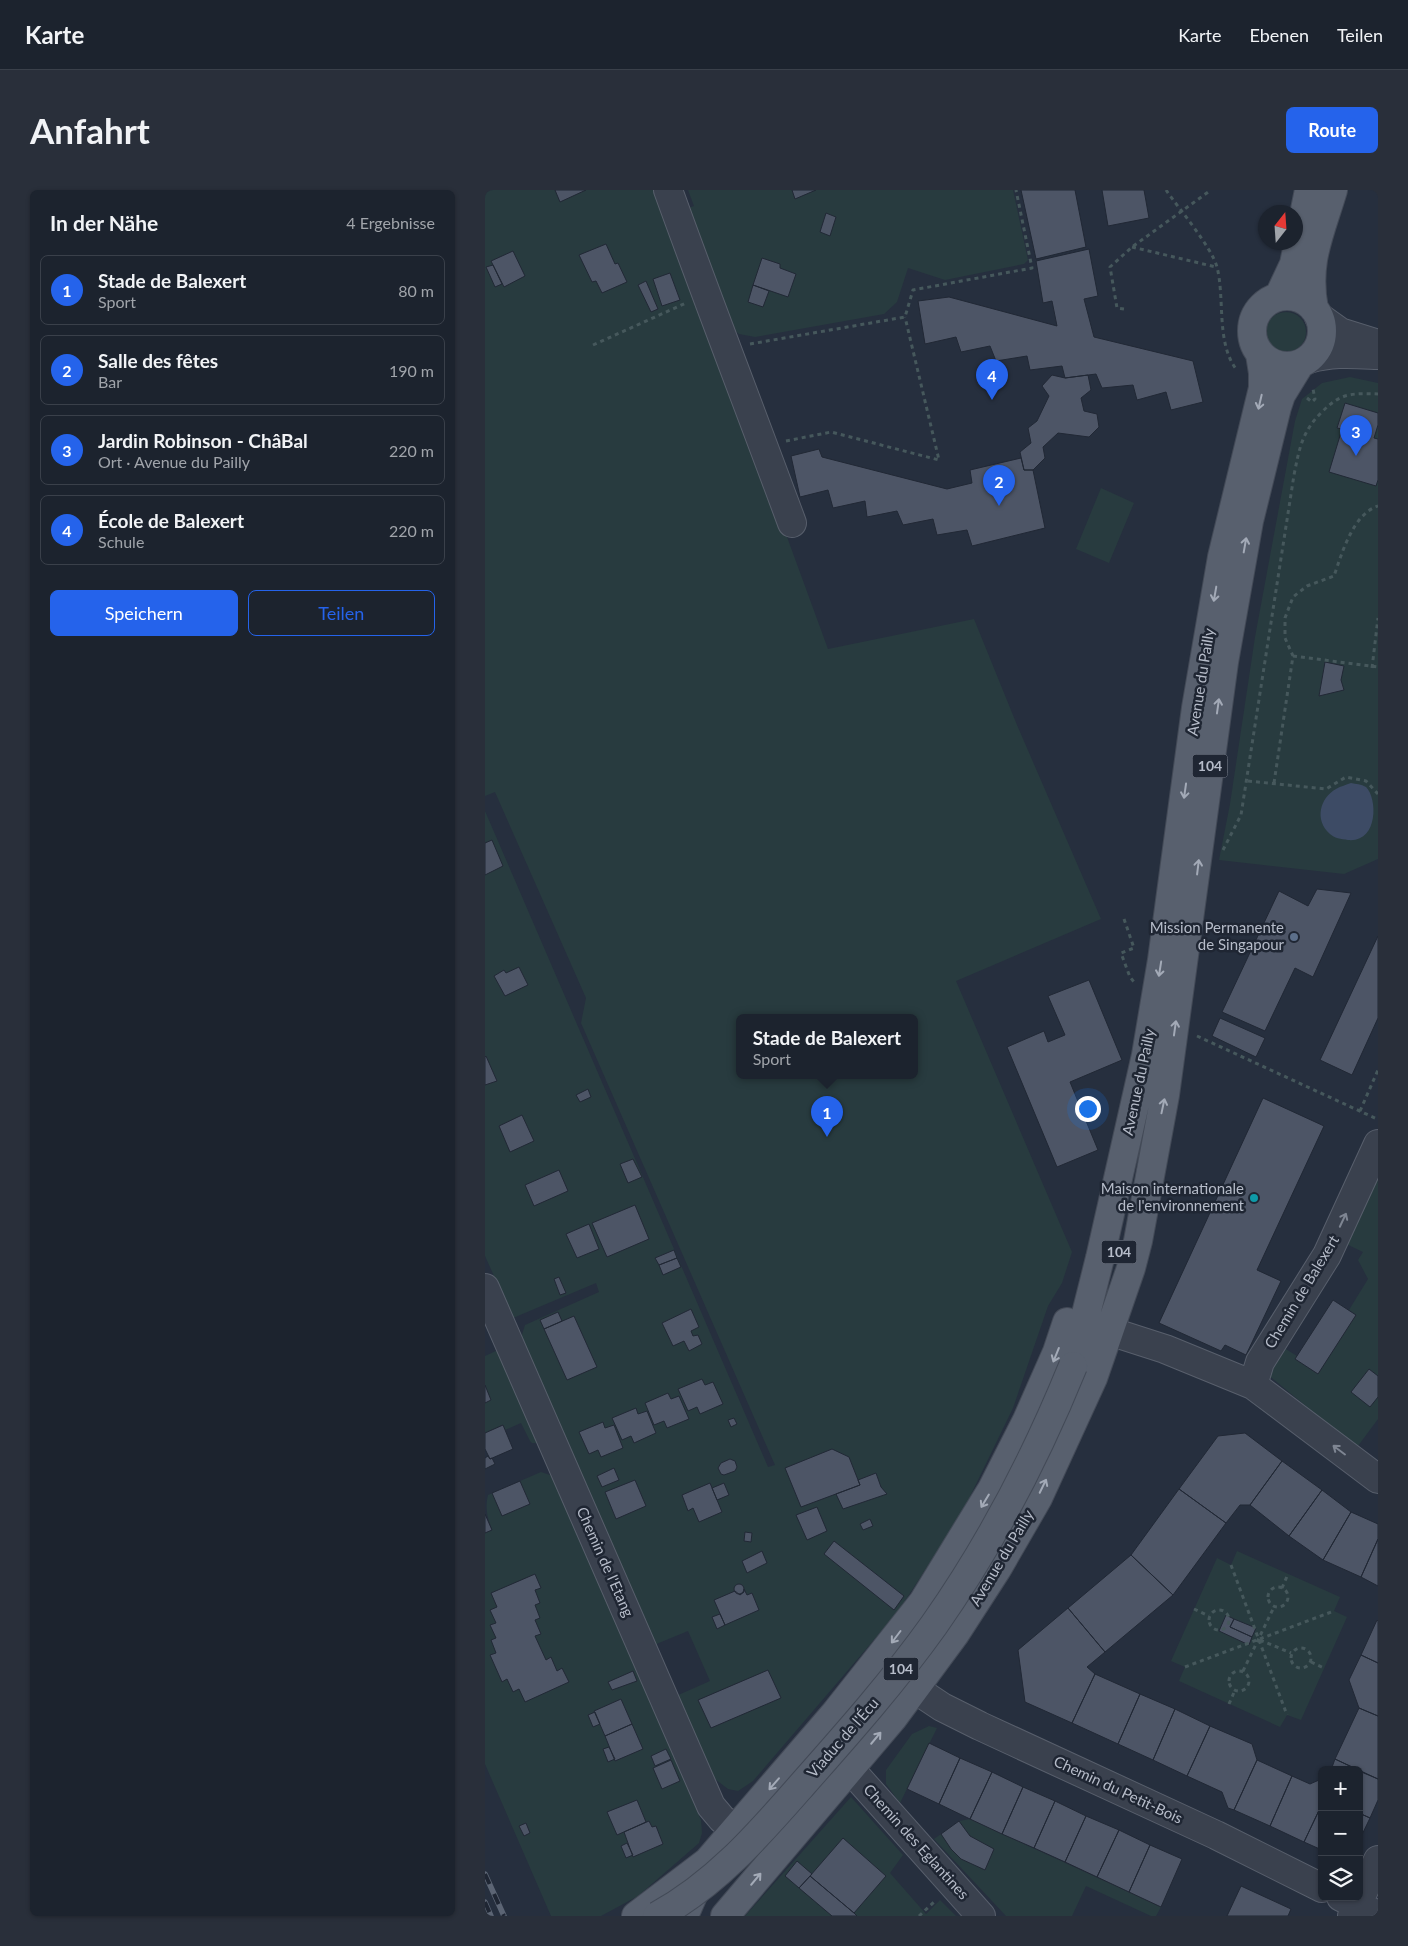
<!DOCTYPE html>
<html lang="de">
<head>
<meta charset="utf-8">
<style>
  :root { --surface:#1c232e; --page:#292f3a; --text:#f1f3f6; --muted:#a0a4aa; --line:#3a404a; --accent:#2563eb }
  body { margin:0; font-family:Lato,sans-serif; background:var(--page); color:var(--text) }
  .controls { position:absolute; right:15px; bottom:15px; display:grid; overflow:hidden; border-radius:8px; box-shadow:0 1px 4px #0004 }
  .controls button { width:45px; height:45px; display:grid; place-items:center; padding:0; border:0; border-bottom:1px solid var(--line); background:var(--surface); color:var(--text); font:25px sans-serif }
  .compass { position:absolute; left:773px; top:15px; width:45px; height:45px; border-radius:50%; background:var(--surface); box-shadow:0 1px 4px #0004; rotate:17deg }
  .you { position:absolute; left:602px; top:918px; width:18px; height:18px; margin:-12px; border:4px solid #fff; border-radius:50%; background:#1a73e8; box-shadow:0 0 0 8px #1a73e833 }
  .badge { display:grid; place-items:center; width:32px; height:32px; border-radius:50%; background:var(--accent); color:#fff; font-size:16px; font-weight:700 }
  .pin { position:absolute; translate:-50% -41px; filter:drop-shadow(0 1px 2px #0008) }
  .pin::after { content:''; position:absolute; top:26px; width:18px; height:15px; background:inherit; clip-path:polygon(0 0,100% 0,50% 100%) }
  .popup { position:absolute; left:251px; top:824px; width:182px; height:65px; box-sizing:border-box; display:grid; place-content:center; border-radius:8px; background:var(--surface); filter:drop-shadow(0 1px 4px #0005); font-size:16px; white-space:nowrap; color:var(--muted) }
  .popup b { font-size:19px; color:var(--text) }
  .popup::after { content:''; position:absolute; left:50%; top:100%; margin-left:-10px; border:10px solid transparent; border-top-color:var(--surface) }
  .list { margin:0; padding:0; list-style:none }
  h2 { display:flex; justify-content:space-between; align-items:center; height:65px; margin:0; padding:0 20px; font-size:21px }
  h2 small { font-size:16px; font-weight:400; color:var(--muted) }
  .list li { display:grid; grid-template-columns:32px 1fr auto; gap:15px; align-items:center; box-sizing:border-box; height:70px; margin:0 10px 10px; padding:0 10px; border:1px solid var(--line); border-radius:8px }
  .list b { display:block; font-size:19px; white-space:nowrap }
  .list p { margin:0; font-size:16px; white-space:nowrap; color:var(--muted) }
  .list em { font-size:16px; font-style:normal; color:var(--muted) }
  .actions { display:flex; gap:10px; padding:15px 20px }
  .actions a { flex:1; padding:11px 0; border:1px solid var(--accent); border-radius:8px; text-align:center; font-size:18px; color:var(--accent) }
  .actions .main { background:var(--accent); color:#fff }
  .icon { flex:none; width:28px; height:28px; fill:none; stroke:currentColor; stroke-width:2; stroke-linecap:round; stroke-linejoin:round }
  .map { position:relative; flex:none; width:893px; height:1726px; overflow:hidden; border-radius:8px }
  header { display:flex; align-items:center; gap:30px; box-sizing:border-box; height:70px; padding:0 25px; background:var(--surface); border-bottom:1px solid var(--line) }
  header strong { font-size:24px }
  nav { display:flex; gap:28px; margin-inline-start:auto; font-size:18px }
  .intro { display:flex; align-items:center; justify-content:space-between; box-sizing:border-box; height:120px; padding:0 30px }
  h1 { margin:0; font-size:35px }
  .button { padding:12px 22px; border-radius:8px; background:var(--accent); color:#fff; font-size:18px; font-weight:700 }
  main { display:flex; gap:30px; padding:0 30px }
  aside { flex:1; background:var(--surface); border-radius:8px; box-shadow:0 1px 4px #0004 }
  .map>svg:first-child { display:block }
  .green { fill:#283b3f; fill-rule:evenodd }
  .water { fill:#3d4b65 }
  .building { fill:#4d5566; stroke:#212835 }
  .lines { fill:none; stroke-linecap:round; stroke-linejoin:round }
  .minor-casing { stroke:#585f6c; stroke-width:30 }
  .major-casing { stroke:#434a57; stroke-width:30 }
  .path { stroke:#46585c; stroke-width:3; stroke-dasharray:4 4; stroke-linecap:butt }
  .minor { stroke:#3a414e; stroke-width:28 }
  .major { stroke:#58606e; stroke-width:28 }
  .rail-casing { stroke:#5c6574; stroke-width:5.5 }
  .rail { stroke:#1f2633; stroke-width:4; stroke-dasharray:11; stroke-linecap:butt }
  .major-bridge-casing { stroke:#434a57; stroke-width:30; stroke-linecap:butt }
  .major-bridge { stroke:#58606e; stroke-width:28 }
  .oneway { stroke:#a3aab7 }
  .oneway2 { stroke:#7e8592 }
  .service-dot { fill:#5c6f8a; stroke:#1f2633; stroke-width:2 }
  .culture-dot { fill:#0f9aa8; stroke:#1f2633; stroke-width:2 }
  .labels { text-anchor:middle; stroke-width:5; stroke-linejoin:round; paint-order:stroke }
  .shield { fill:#1f2633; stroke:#898f9c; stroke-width:1 }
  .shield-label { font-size:14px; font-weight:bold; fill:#b6bcc9 }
  .street-label { font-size:15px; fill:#b6bcc9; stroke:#1f2633 }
  .poi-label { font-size:15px; fill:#b6bcc9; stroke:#1f2633; text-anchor:end }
</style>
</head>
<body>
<header>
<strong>Karte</strong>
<nav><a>Karte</a><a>Ebenen</a><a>Teilen</a></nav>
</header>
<div class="intro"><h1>Anfahrt</h1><a class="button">Route</a></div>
<main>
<aside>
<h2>In der Nähe<small>4 Ergebnisse</small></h2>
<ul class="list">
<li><span class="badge">1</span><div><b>Stade de Balexert</b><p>Sport</p></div><em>80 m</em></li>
<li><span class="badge">2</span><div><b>Salle des fêtes</b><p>Bar</p></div><em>190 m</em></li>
<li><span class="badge">3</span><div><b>Jardin Robinson - ChâBal</b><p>Ort · Avenue du Pailly</p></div><em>220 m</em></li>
<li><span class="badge">4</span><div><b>École de Balexert</b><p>Schule</p></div><em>220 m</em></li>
</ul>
<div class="actions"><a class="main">Speichern</a><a>Teilen</a></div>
</aside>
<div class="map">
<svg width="893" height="1726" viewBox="0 0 893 1726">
  <rect width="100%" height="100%" fill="#262f3e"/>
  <path class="green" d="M0 0H175L343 459 489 429 532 535 616 729 471 791 587 1062 577 1093 563 1116 528 1218 475 1327 412 1423 268 1591 253 1601 243 1599 230 1589 191 1506 225 1491 203 1441 169 1455 36 1148 40 1135 114 1102 111 1093 28 1128 0 1066V621L283 1277 290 1275 96 833 101 808 10 602 0 606ZM255 828H430V886H255Z
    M203 0H528L543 70 539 74 460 90 423 78 412 112 399 124 270 147 254 144 241 133 197 20 209 16Z
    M781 142a20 20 0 1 1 40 0a20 20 0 1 1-40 0Z
    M865 187 893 193V669L859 684 734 670 745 614 770 447 810 231 817 209 837 193Z
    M616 298 649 313 624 373 591 359Z
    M893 974V1229L873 1256 833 1226 782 1184 796 1156 812 1166 811 1169 833 1183 871 1125 864 1120 883 1089 873 1070 878 1062 857 1052Z
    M13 1160 53 1253H47L45 1251 36 1233 20 1240 17 1235 0 1243V1166Z
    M56 1282 68 1286 216 1630 217 1643 214 1653 153 1706 116 1726H66L0 1574V1343L7 1340C2 1327 0 1318 3 1305Z
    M752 1361 855 1407 849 1421 862 1427 816 1530 802 1525 795 1537 694 1491 700 1477 686 1471 732 1368 746 1375Z
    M444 1536 452 1538 415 1613 401 1594V1580L427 1544Z
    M366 1607 418 1665 405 1683 441 1724 455 1710 471 1726H260Z
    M485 1629 676 1717 671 1726H666L601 1696 587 1726H521L449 1649 474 1631Z"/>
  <path class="water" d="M866 593C871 594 876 594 881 597 893 609 893 653 863 650 856 649 849 648 845 644 829 630 835 608 851 599 856 596 861 595 866 593Z"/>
  <path class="building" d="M70 0H101L75 12Z
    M307 0H331L310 9Z
    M536 0H590L601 57 551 69Z
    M617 0H659L664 28 623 36Z
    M341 23 351 27 345 46 335 42Z
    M121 54 130 74 133 73 142 92 117 103 111 91 107 92 94 65Z
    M604 59 613 106 599 109 609 147 708 171 718 212 686 220 681 202 652 210 648 195 617 198 611 184 580 188 577 176 545 180 542 166 511 171 505 156 476 162 471 147 440 154 433 111 464 107 572 136 567 111 558 113 551 71Z
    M28 61 40 86 19 97 6 71Z
    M277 68 295 74V78L311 84 303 107 268 95Z
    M8 75 17 94 10 97 1 77Z
    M185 83 195 110 177 116 168 89Z
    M161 91 173 119 166 122 153 95Z
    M268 95 284 101 278 117 263 112Z
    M567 185 580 188 603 185 606 200 596 208 599 221 612 224 614 237 604 247 573 243 558 257 560 268 548 280H539L535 262 546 253 543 238 552 231 564 206 557 196Z
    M860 213 893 223V235L889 248 893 249V290L891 296 844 282 857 239 852 238Z
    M334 259 337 267 462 299 487 293 485 280 536 268 539 280H548L560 338 487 356 482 340 452 345 448 329 418 335 412 321 382 327 380 311 348 318 343 300 315 307 306 266Z
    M840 472 859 476 856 490 859 500 834 506Z
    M7 650 18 676 0 685V653Z
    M832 699 866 703 828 787 810 778 780 841 737 822 794 701 823 716Z
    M893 746V828L867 885 835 870Z
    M34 777 43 795 20 806 9 786 19 780 21 783Z
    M604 790 637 870 585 892 613 960 572 977 522 857 559 841 563 852 580 845 563 806Z
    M735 828 780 848 771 867 727 846Z
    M1 866 12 891 0 895V867Z
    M103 899 106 907 95 912 91 905Z
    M778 908 839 936 772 1080 796 1091 761 1165 740 1155 736 1161 674 1133Z
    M37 925 49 951 25 962 14 936Z
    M148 969 157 987 143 993 135 974Z
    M74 980 83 1001 49 1016 40 995Z
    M150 1015 164 1049 122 1067 107 1033Z
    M104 1034 114 1059 92 1068 81 1044Z
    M189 1060 192 1068 174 1075 170 1068Z
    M192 1068 196 1077 178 1085 174 1075Z
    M74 1087 81 1103 75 1105 69 1089Z
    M848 1110 871 1125 833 1184 810 1169Z
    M206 1119 214 1137 206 1141 208 1146 213 1145 217 1154 204 1161 199 1151 188 1156 177 1133Z
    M73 1122 77 1131 59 1139 55 1130Z
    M89 1126 112 1177 82 1190 59 1139Z
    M884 1179 893 1186V1207L885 1217 866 1202Z
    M217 1189 220 1195 228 1192 238 1214 215 1224 212 1217 203 1221 193 1199Z
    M0 1195 6 1210 0 1213Z
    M183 1203 186 1209 194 1206 204 1229 182 1238 179 1231 169 1235 160 1213Z
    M151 1218 153 1224 162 1221 171 1243 149 1253 146 1246 137 1250 127 1228Z
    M249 1228 252 1234 246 1237 243 1230Z
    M118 1232 120 1238 129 1235 138 1258 116 1267 113 1260 104 1264 94 1242Z
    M18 1235 28 1259 5 1269 0 1259V1243Z
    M760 1243 797 1271 765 1315H755L741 1333 694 1299 733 1246Z
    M347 1259 364 1267 375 1295 316 1317 300 1278Z
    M3 1266 5 1269 7 1268 10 1274 0 1279V1268Z
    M245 1269 250 1271 252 1277 250 1281 239 1285 236 1284 233 1278 236 1273Z
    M797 1271 837 1300 804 1346 765 1315Z
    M129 1278 134 1290 117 1297 112 1286Z
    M391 1283 396 1297 402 1304 358 1319 351 1304 375 1295 373 1290Z
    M150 1290 161 1316 131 1329 120 1302Z
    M35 1291 45 1314 17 1326 7 1303Z
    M225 1293 237 1322 214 1332 208 1318 203 1321 197 1305Z
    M239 1293 244 1305 232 1310 227 1298Z
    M694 1299 741 1333 688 1405 646 1365Z
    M837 1300 866 1322 838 1370 804 1346Z
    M332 1317 342 1341 322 1350 311 1325Z
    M866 1322 893 1334V1349L876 1387 838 1370Z
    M0 1324 7 1340 0 1343Z
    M385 1329 388 1336 378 1340 375 1334Z
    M260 1342 267 1343 266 1352 259 1351Z
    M893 1349V1396L876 1387Z
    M349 1351 419 1406 409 1420 339 1364Z
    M277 1361 282 1373 262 1383 257 1371Z
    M646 1365 688 1405 620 1462 583 1418Z
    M50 1384 56 1398 50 1400 55 1413 50 1415 55 1428 50 1430 56 1444 50 1446 61 1470 66 1467 72 1481 77 1478 84 1492 40 1512 34 1499 28 1502 22 1489 17 1492 5 1465 11 1463 6 1450 11 1448 5 1435 11 1433 5 1420 12 1417 6 1403Z
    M249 1399a5 5 0 1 1 10 0a5 5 0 1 1-10 0Z
    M259 1399 262 1405 267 1403 274 1420 240 1435 229 1410 250 1401 255 1405 259 1402Z
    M583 1418 620 1462 602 1477 610 1484 587 1533 540 1512 533 1460Z
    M235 1424 240 1435 232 1439 227 1427Z
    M741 1425 749 1429 745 1437 767 1447 764 1455 734 1441Z
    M749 1429 771 1438 767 1447 745 1437Z
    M892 1430 893 1431V1473L876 1465Z
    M876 1465 893 1473V1526L874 1518 864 1490Z
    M283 1480 296 1508 226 1538 213 1510Z
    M148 1481 152 1491 127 1500 123 1492Z
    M610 1484 655 1504 633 1554 587 1533Z
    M655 1504 690 1519 668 1570 633 1554Z
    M136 1509 147 1534 120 1546 109 1521Z
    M874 1518 893 1526V1589L850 1569Z
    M690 1519 725 1536 702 1586 668 1570Z
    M110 1522 115 1534 108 1537 103 1525Z
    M147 1534 158 1559 130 1571 120 1546Z
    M725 1536 767 1554 772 1570 749 1620 743 1618 737 1602 702 1586Z
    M444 1553 475 1568 454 1614 422 1599Z
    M124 1557 130 1569 123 1572 118 1559Z
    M181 1559 186 1569 170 1576 166 1566Z
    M475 1568 507 1582 485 1629 454 1614Z
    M850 1569 873 1580H846Z
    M186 1570 195 1591 177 1599 168 1578Z
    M772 1570 807 1586 785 1636 749 1620Z
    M874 1581 893 1589V1610L885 1628 874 1623Z
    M507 1582 538 1597 517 1644 485 1629Z
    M807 1586 825 1594 834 1590 837 1598V1614L819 1652 785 1636Z
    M538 1597 570 1611 549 1658 517 1644Z
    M152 1610 161 1632 132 1645 122 1622Z
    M570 1611 601 1626 580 1672 549 1658Z
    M837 1614V1660L819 1652Z
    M874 1623 885 1628 874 1651Z
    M601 1626 634 1640 612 1687 580 1672Z
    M164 1631 167 1637 171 1636 178 1654 148 1667 139 1642Z
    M474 1631 485 1646 509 1659 500 1680 476 1669 466 1659 456 1644Z
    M41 1633 45 1643 39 1646 34 1636Z
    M634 1640 665 1655 644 1702 612 1687Z
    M358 1648 401 1686 369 1723 325 1686Z
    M142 1653 148 1665 141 1668 136 1656Z
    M665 1655 697 1669 676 1717 644 1702Z
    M312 1671 327 1684 314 1698 300 1686Z
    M325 1686 369 1723 372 1726H347L314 1698Z
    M756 1696 806 1719 803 1726H742Z"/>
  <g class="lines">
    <g class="minor-casing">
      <path id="minor" d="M183 0C223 111 266 222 307 333
        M834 127 855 142 893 154
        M824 169C847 162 869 164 893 165
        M0 1098 226 1616 237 1629 250 1639
        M624 1141 680 1159 768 1195 893 1289
        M768 1195 775 1172 842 1065 893 954
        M430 1499 457 1517 495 1536 731 1645 837 1698
        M365 1579 496 1726
        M856 1707 893 1725
        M867 1726 893 1670"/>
    </g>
    <g class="major-casing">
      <path id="major" d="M767 141a35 35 0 1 1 70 0a35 35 0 1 1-70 0Z
        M794 106 809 74 824 0
        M829 119C820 72 835 44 848 0
        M588 1176 615 1068 661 865 677 770 711 518 737 367 778 198V183L775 164
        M151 1726 222 1672
        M199 1726 223 1671 351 1522 438 1412 507 1299 542 1230 572 1162 582 1132
        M240 1726 408 1528 470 1444 512 1379 553 1308 608 1188 646 1078 653 1051 680 905 739 472 764 331 792 217 796 205 815 174"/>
    </g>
    <path class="path" d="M681 0C694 19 726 56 732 77 740 108 731 152 751 179
      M647 57 731 77
      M639 119 632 118 625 77 647 57 726 0
      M265 154 420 127 428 100 547 78 531 0
      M108 155 201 113
      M822 208 827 212 830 209 828 199
      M301 251 346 242 454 270 420 127
      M808 466 893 477
      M887 478 893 428
      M763 591 841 599 861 587 881 591 893 604
      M789 593 808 466 800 448V428L808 407 822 396 849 386C857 363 868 324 893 316
      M738 660 756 625 809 285C814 260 817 241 837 222 855 203 867 203 893 204
      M639 729 649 758 636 763 645 787 649 792
      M712 846 892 929
      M875 921 893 880
      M746 1375 802 1525
      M783 1407a10 10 0 1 1 20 0a10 10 0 1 1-20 0Z
      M797 1398 803 1384
      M709 1419 724 1426
      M724 1430a10 10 0 1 1 20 0a10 10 0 1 1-20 0Z
      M775 1450 806 1463
      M806 1468a10 10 0 1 1 20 0a10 10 0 1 1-20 0Z
      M826 1472 839 1478
      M700 1477 849 1421
      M744 1491a10 10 0 1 1 20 0a10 10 0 1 1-20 0Z
      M758 1481 789 1417
      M744 1514 750 1500
      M434 1726 450 1711"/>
    <use href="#minor" class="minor"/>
    <use href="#major" class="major"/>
    <g class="rail-casing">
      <path id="rail" d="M0 1684 19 1726
        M0 1712 6 1726"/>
    </g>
    <use href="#rail" class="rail"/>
    <g class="major-bridge-casing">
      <path id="major-bridge" d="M172 1726C231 1694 274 1644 317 1595 363 1543 409 1491 449 1435 506 1354 551 1267 588 1176"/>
    </g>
    <use href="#major-bridge" class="major-bridge"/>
  </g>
  <defs><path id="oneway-shaft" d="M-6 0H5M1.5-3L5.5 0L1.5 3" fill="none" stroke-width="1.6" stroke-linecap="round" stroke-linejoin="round" transform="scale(1.25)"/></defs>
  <g class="oneway">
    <use href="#oneway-shaft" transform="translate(775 212) rotate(103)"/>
    <use href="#oneway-shaft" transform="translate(760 355) rotate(-80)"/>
    <use href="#oneway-shaft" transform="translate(730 404) rotate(100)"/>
    <use href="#oneway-shaft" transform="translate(733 516) rotate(-82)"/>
    <use href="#oneway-shaft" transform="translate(700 601) rotate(98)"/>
    <use href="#oneway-shaft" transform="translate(713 677) rotate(-83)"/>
    <use href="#oneway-shaft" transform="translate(675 779) rotate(99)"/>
    <use href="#oneway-shaft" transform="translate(690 838) rotate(-82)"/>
    <use href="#oneway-shaft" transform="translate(678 916) rotate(-78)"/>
    <use href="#oneway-shaft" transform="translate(571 1165) rotate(112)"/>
    <use href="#oneway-shaft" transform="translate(558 1296) rotate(-64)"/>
    <use href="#oneway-shaft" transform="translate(500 1311) rotate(121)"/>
    <use href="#oneway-shaft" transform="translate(411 1447) rotate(127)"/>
    <use href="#oneway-shaft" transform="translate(391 1548) rotate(-50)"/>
    <use href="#oneway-shaft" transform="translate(289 1594) rotate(131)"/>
    <use href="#oneway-shaft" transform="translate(271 1689) rotate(-50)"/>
  </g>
  <g class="oneway2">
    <use href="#oneway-shaft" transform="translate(858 1030) rotate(-65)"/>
    <use href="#oneway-shaft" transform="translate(854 1260) rotate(-143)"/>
  </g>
  <circle class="service-dot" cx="809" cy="747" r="5"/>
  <circle class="culture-dot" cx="769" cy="1008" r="5"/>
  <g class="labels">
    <g class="shield">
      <rect x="707.5" y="564.5" width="35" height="23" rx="4"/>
      <rect x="616.5" y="1050.5" width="35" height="23" rx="4"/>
      <rect x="398.5" y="1467.5" width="35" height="23" rx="4"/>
    </g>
    <g class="shield-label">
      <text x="725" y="581">104</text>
      <text x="634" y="1067">104</text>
      <text x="416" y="1484">104</text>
    </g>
    <g class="street-label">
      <text transform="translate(716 492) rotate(-81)" y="5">Avenue du Pailly</text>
      <text transform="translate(654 892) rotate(-78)" y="5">Avenue du Pailly</text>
      <text transform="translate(817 1102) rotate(-59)" y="5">Chemin de Balexert</text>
      <text transform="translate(517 1368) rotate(-59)" y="5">Avenue du Pailly</text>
      <text transform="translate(120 1372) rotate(66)" y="5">Chemin de l'Etang</text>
      <text transform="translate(358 1548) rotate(-49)" y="5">Viaduc de l'Écu</text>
      <text transform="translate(633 1600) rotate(25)" y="5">Chemin du Petit-Bois</text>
      <text transform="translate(431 1652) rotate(48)" y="5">Chemin des Eglantines</text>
    </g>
    <g class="poi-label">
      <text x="799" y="743">Mission Permanente<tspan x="799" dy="17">de Singapour</tspan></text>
      <text x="759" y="1004">Maison internationale<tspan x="759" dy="17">de l'environnement</tspan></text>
    </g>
  </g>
</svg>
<div class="controls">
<button>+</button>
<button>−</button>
<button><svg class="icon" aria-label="layers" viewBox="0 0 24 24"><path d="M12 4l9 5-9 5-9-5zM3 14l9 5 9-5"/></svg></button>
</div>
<svg class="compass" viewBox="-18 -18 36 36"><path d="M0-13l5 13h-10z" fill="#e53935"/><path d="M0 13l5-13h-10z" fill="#a0a4aa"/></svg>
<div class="you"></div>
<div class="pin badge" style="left:342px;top:947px">1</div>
<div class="popup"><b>Stade de Balexert</b>Sport</div>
<div class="pin badge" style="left:514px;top:316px">2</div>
<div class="pin badge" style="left:871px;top:266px">3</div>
<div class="pin badge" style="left:507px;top:210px">4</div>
</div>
</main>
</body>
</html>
